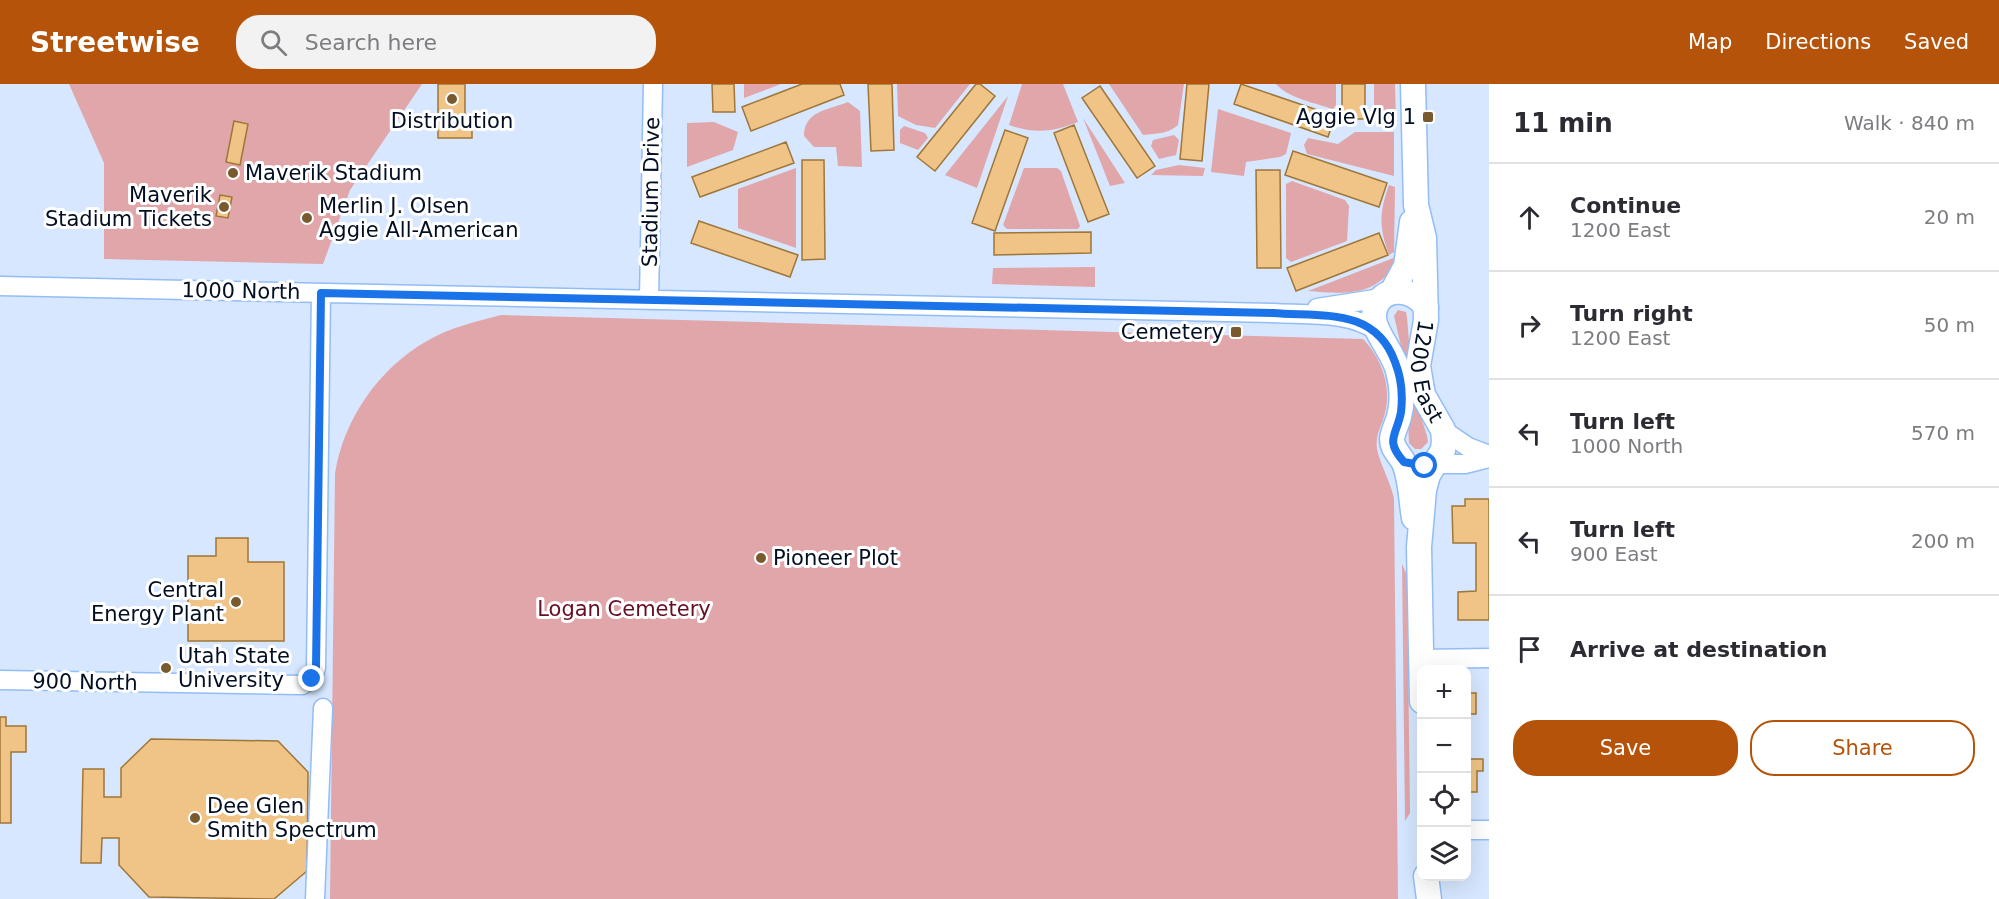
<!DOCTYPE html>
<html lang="en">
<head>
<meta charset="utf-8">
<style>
  :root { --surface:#fff; --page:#f2f2f3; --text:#2b2b33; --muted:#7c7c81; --line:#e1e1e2; --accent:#b45309 }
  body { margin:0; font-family:"DejaVu Sans",sans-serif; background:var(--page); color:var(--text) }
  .controls { position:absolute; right:18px; bottom:18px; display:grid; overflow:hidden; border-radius:12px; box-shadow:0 6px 24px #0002 }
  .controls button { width:54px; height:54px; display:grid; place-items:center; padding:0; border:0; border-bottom:2px solid var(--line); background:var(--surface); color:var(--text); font:30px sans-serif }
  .stop { position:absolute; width:18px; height:18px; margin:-14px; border:4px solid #1a73e8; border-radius:50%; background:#fff }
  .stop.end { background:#1a73e8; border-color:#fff; box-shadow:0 2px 6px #0008 }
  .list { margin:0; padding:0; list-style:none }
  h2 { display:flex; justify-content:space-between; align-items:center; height:78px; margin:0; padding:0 24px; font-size:26px }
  h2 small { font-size:20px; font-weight:400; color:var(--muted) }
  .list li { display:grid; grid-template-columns:39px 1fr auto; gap:18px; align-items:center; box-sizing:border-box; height:108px; padding:0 24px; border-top:2px solid var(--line) }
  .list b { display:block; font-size:22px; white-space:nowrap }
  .list p { margin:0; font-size:20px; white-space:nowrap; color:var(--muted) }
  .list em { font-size:20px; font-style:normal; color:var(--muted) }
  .actions { display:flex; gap:12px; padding:18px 24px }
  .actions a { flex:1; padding:14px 0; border:2px solid var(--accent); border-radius:24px; text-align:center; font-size:21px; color:var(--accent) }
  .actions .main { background:var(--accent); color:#fff }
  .icon { flex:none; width:33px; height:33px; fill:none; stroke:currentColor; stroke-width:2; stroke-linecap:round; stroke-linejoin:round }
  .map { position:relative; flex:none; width:1489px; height:815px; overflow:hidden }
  header { display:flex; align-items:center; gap:36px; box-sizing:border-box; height:84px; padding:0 30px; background:var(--accent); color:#fff }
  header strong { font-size:28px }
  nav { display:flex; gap:33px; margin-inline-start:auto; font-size:21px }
  .search { width:420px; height:54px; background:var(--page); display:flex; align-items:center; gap:15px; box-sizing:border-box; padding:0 21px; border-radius:24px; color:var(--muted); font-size:22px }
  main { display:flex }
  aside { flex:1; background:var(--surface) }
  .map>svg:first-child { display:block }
  .green { fill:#e1a6a9 }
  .building { fill:#f0c486; stroke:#9f7639; stroke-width:1.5 }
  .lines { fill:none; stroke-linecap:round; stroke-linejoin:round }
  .minor-casing { stroke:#93bdf6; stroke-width:21 }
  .major-casing { stroke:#93bdf6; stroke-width:27 }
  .minor { stroke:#fff; stroke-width:18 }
  .major { stroke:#fff; stroke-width:24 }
  .route { stroke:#1a73e8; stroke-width:8 }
  .poi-dot { fill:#785a2e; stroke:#fff; stroke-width:2 }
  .labels { text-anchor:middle; stroke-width:6; stroke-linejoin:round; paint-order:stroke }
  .poi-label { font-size:21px; fill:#020e22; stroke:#fff; text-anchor:start }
  .street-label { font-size:21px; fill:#020e22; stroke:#fff }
  .park-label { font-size:21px; fill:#670f22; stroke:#fff }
</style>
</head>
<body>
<header>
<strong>Streetwise</strong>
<div class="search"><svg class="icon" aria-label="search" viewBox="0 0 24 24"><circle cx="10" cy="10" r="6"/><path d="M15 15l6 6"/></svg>Search here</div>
<nav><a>Map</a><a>Directions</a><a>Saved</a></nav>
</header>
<main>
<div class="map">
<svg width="1489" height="815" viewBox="0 0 1489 815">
  <rect width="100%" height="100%" fill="#d6e7ff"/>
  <path class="green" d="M69 0H422L350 106 323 180 104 175V79Z
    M744 0H781L744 14Z
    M897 0H970L935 44 916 41 898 32Z
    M1022 0H1063L1078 38C1053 48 1035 50 1009 41Z
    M1109 0H1184L1178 41C1166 51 1157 49 1143 51Z
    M1276 0H1336V21L1333 25C1315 19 1288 14 1276 0Z
    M1374 0H1395L1396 36H1380L1374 31Z
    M1008 12 977 104 945 91Z
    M848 18 860 27 862 83 838 82 836 63H814L804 52C804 27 828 26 848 18Z
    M1218 25 1291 49 1286 70 1280 73 1246 78 1244 92 1211 88Z
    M1083 34 1125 99 1110 102Z
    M714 38 738 48 733 66 687 83V39Z
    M904 42 925 49 928 54 918 66 900 59V46Z
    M1355 48H1394V92L1307 70 1304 61 1308 54 1338 60Z
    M1174 51 1179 56 1176 71 1159 75 1151 62 1153 56Z
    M1179 81 1205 84 1203 92 1151 91 1156 86Z
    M796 84V164L738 144V105Z
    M1024 84H1057L1061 87 1080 142 1078 145H1007L1003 141Z
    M1292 97 1345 116 1349 122 1347 157 1291 178 1286 174V100Z
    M1389 101 1395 103 1394 168 1389 171C1379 143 1379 129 1389 101Z
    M1396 173C1383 214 1342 210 1308 207Z
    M1095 183V203L992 200 993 184Z
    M1398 226 1406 228 1407 233 1413 307 1427 352 1428 358 1421 365H1415L1409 359 1405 279 1394 232Z
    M501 231 1363 255C1381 274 1392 301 1385 329 1382 342 1375 350 1377 365 1380 380 1390 397 1394 414L1398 815H330L335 390C343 336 379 284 427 257 450 243 476 238 501 231Z
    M1402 480 1407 491 1410 729 1405 737Z"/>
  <path class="building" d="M438 0H465V31H472V54H438Z
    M712 0H734L735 28H713Z
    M802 0H840L844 11 751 47 742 23Z
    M868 0H892L894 66 871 67Z
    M976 0H980L995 12 935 87 917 73Z
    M1187 0H1209L1202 77 1180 75Z
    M1241 0 1335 32 1328 53 1234 20Z
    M1342 0H1365V35H1342Z
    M1100 2 1155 82 1137 94 1082 14Z
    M234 37 248 40 240 81 226 78Z
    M1074 41 1109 130 1088 138 1054 49Z
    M1005 46 1028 54 995 147 972 139Z
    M786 58 794 79 700 113 692 93Z
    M1293 67 1387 99 1379 123 1285 91Z
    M802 76H824L825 175 802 176Z
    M1256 86H1280L1281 184H1257Z
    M220 111 232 113 228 134 216 132Z
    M699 137 798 171 790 193 691 159Z
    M1091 148V169L994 171V149Z
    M1379 149 1388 171 1296 207 1287 184Z
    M1465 415H1489V536H1458V508L1476 507V459H1453L1452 422H1465Z
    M216 454H248V478H284V557H188V472H216Z
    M1466 609H1476V630H1466Z
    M0 633H6V642H26V668H11V739H0Z
    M151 655 278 657 308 688 307 787 274 815 149 813 119 781V754H102L101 779H81L83 685H104V713H121V684Z
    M1466 675H1483V687H1477V708H1466Z"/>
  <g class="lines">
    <g class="minor-casing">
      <path id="minor" d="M0 202 1273 229C1307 231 1349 227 1377 247
        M649 216 653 0
        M1317 224 1381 214
        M1443 346 1468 363 1489 371
        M1435 380H1465L1489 374
        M1421 575 1489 574
        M0 596 302 601 312 595 316 584 321 209
        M1466 746H1489
        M315 815 323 624"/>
    </g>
    <g class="major-casing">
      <g id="major">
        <path id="s1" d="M1413 0 1416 121 1424 154 1426 236 1418 282 1423 311 1443 346 1444 356 1443 366 1428 391 1424 406 1419 463 1422 617"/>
        <path d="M1392 208 1406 182 1412 138"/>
        <path d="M1414 434C1411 417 1411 395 1404 379 1400 370 1392 366 1392 355 1393 347 1397 340 1399 333 1403 318 1402 302 1398 287 1394 269 1374 249 1374 233 1374 202 1413 200 1426 224"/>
        <path d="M1426 792 1429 815"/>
      </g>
    </g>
    <use href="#minor" class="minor"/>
    <use href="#major" class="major"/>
  </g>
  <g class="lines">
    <path class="route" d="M312 595 316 584 321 209 1273 229C1322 233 1375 223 1395 278 1401 293 1403 311 1401 328 1397 351 1384 356 1404 378L1425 382"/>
  </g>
  <g class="poi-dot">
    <circle cx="452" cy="15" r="6"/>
    <rect x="1422" y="27" width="12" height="12" rx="3"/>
    <circle cx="233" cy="89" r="6"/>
    <circle cx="224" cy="123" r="6"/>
    <circle cx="307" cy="134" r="6"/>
    <rect x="1230" y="242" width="12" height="12" rx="3"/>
    <circle cx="761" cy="474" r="6"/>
    <circle cx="236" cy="518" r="6"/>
    <circle cx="166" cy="584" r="6"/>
    <circle cx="195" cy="734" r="6"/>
  </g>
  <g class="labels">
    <g class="poi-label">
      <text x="1416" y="40" text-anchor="end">Aggie Vlg 1</text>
      <text x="452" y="44" text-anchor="middle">Distribution</text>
      <text x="245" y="96">Maverik Stadium</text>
      <text x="212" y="118" text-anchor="end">Maverik<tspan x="212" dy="24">Stadium Tickets</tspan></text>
      <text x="319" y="129">Merlin J. Olsen<tspan x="319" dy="24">Aggie All-American</tspan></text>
      <text x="1224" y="255" text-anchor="end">Cemetery</text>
      <text x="773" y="481">Pioneer Plot</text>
      <text x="224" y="513" text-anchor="end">Central<tspan x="224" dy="24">Energy Plant</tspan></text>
      <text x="178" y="579">Utah State<tspan x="178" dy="24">University</tspan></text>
      <text x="207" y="729">Dee Glen<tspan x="207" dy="24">Smith Spectrum</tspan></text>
    </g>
    <g class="street-label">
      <text transform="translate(651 108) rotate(-89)" y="7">Stadium Drive</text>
      <text transform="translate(241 207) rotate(1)" y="7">1000 North</text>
      <text dy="7" stroke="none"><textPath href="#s1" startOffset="290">1200 East</textPath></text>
      <text transform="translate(85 598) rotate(1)" y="7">900 North</text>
    </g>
    <g class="park-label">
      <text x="624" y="532">Logan Cemetery</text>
    </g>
  </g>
</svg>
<div class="controls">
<button>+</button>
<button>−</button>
<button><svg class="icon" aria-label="locate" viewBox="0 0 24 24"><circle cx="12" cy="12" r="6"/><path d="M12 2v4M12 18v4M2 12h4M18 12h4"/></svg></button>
<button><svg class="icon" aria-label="layers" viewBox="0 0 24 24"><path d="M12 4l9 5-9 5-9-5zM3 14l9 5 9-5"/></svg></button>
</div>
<div class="stop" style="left:1425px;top:382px"></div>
<div class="stop end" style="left:312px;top:595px"></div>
</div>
<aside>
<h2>11 min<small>Walk · 840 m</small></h2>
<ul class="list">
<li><svg class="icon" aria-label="ahead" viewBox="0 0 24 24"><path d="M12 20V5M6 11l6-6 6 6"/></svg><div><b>Continue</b><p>1200 East</p></div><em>20 m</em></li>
<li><svg class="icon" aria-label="right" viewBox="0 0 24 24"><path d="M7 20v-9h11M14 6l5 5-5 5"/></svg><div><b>Turn right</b><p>1200 East</p></div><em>50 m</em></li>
<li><svg class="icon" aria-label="left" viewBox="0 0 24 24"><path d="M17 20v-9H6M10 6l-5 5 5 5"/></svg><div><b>Turn left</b><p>1000 North</p></div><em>570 m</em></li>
<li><svg class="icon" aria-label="left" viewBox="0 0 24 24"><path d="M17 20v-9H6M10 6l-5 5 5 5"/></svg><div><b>Turn left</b><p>900 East</p></div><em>200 m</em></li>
<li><svg class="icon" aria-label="arrive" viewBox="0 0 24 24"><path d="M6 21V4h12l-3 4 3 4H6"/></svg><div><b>Arrive at destination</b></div></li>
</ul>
<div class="actions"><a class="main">Save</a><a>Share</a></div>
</aside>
</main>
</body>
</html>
